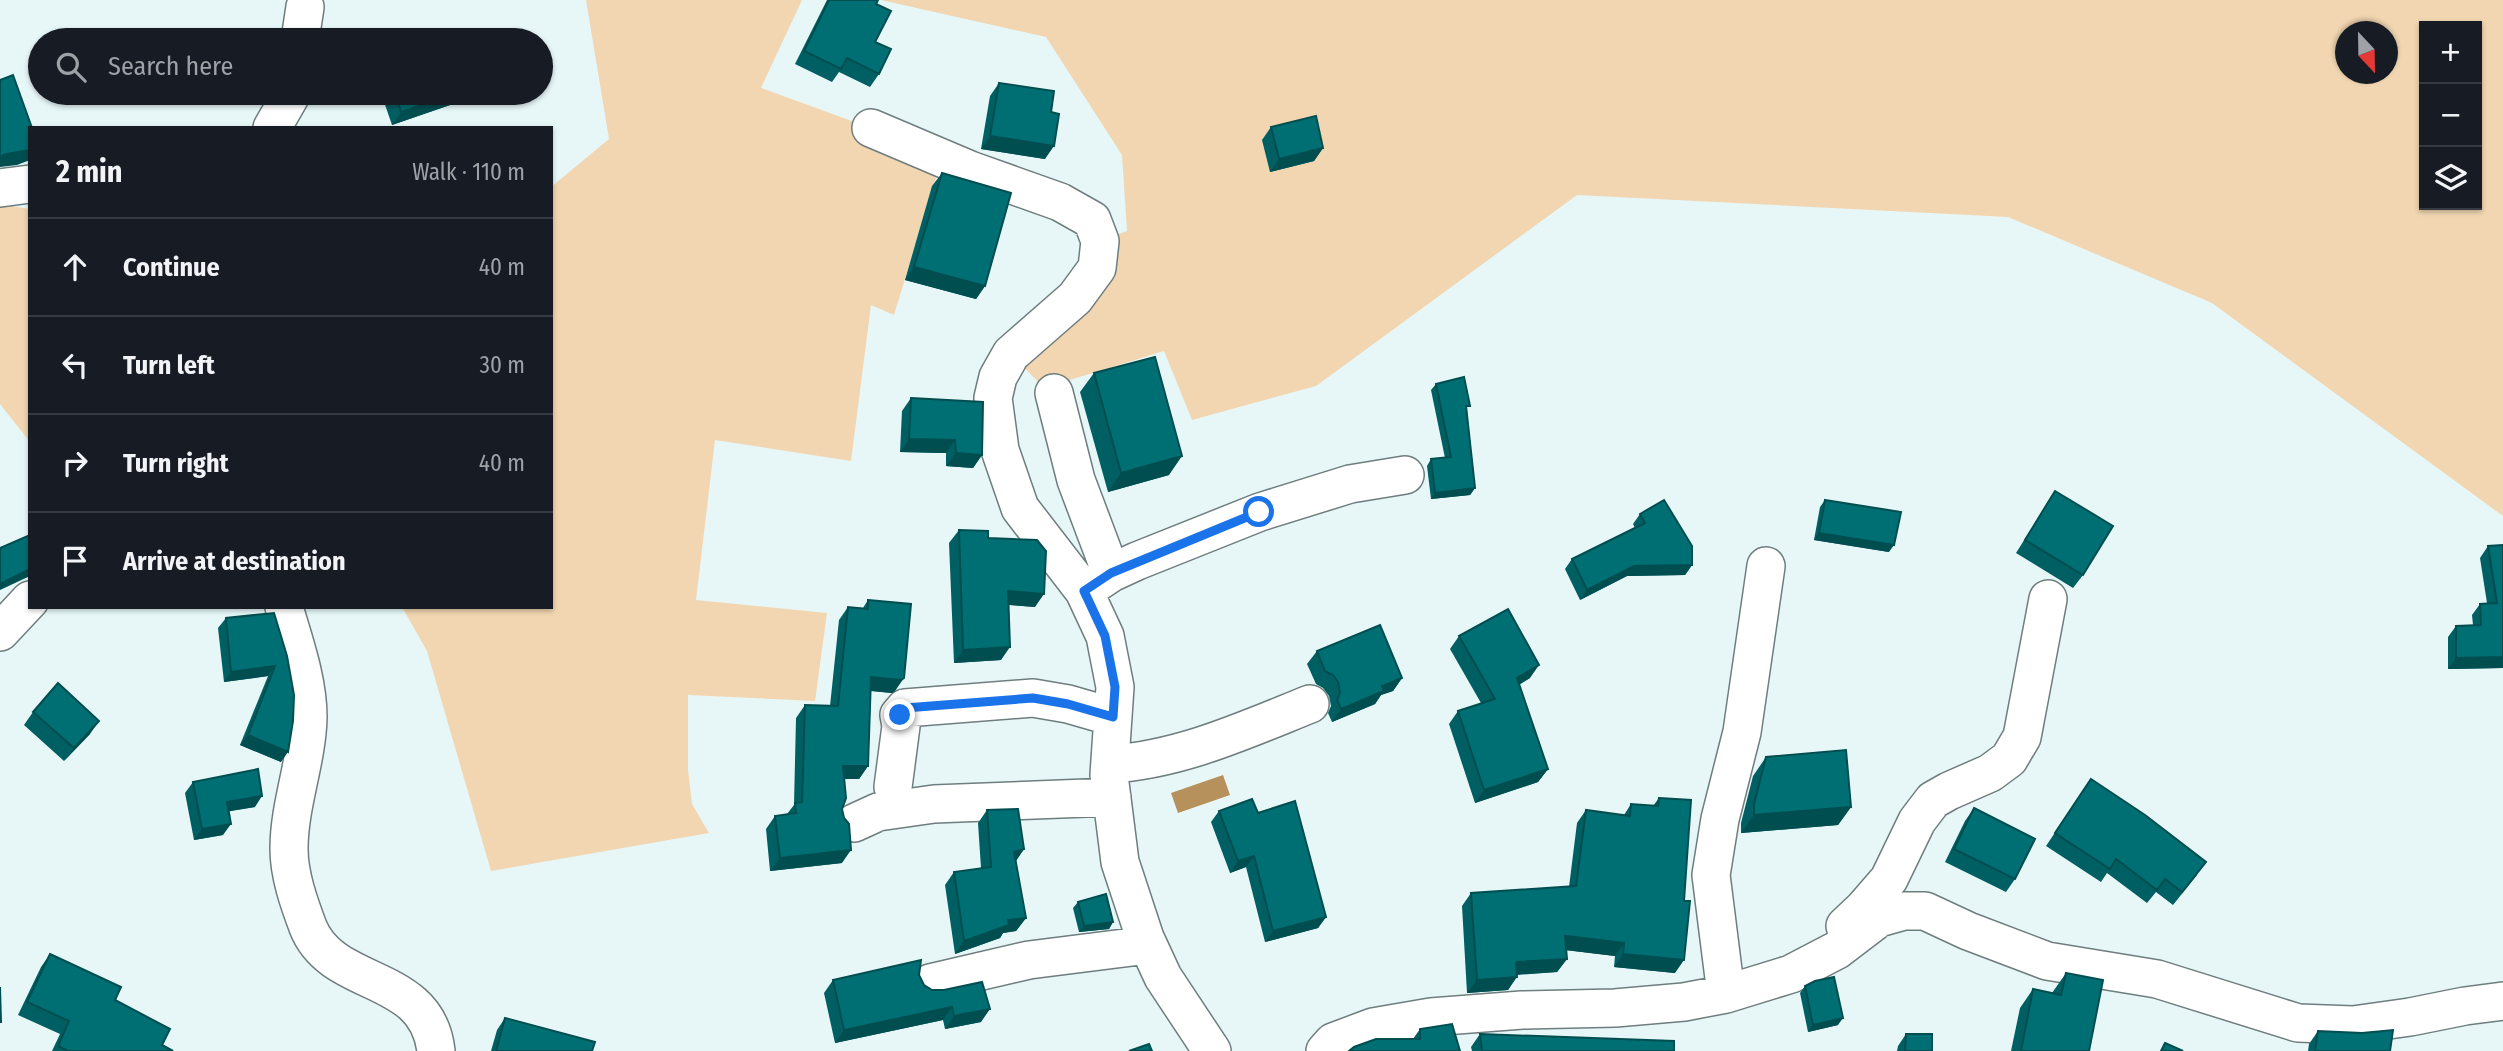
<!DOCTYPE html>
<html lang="en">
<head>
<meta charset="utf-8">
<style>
  :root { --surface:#171b24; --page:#242831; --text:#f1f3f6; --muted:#9ea1a6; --line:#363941 }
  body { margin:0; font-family:"Fira Sans Condensed",sans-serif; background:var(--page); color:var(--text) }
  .controls { position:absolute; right:21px; top:21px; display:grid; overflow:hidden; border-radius:0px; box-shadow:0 2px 5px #0004 }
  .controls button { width:63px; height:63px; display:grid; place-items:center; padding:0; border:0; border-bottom:2px solid var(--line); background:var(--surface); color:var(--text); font:35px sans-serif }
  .compass { position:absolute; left:2335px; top:21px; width:63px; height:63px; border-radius:50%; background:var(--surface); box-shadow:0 2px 5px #0004; rotate:158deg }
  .stop { position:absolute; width:21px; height:21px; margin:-16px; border:5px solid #1a73e8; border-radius:50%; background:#fff }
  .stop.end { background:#1a73e8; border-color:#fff; box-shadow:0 2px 7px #0008 }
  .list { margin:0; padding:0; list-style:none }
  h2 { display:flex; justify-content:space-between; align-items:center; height:91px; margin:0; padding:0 28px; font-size:30px }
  h2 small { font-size:23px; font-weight:400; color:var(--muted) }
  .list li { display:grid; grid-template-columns:46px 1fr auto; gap:21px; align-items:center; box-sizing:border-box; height:98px; padding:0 28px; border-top:2px solid var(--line) }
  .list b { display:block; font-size:26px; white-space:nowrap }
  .list em { font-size:23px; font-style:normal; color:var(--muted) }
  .icon { flex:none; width:38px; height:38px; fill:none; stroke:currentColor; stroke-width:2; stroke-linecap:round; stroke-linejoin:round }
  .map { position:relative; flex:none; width:2503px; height:1051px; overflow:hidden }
  .search { position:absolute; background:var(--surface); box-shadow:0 2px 5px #0004; left:28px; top:28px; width:525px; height:77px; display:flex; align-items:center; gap:18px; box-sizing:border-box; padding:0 24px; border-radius:38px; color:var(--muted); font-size:26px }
  .panel { position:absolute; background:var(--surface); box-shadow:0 2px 5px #0004; left:28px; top:126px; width:525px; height:483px; border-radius:0px }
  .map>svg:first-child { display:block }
  .green { fill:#f1d6b1; fill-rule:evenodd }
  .water { fill:#b7915c }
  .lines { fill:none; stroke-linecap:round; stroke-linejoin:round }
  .minor-casing { stroke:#6e7d7e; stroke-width:40 }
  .minor { stroke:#fff; stroke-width:37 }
  .wall { fill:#005f63 }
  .shaded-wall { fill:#004e50 }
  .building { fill:#006f73; stroke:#004e50; stroke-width:2 }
  .route { stroke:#1a73e8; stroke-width:9 }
</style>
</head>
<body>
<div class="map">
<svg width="2503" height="1051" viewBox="0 0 2503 1051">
  <rect width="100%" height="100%" fill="#e7f7f8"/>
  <path class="green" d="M586 0H802L761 88 871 128 942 158 894 315 871 305 851 461 715 440 696 600 827 613 815 701 688 695V770L692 804 709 833 491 871 427 651 402 607H551V187L609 139Z
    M881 0H2503V516L2212 303 2008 217 1577 195 1316 386 1192 420 1164 351 1044 388 1011 354 1100 241 1127 231 1122 155 1046 37ZM2424 26H2477V205H2424ZM2346 32H2388V74H2346Z
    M0 204 30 209V442L0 404Z"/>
  <path class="water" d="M1223 775 1230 795 1178 813 1171 793Z"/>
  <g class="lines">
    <g class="minor-casing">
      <path id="minor" d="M300 40 305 7
        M272 128 292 93
        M871 128 970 170 1060 202 1092 220 1100 241 1097 268 1075 298 1011 354 998 377 993 398 1000 450 1020 508 1084 591 1105 636 1115 687 1109 775 1120 862 1145 938 1163 977 1212 1051
        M0 188 30 184
        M1054 393 1076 480 1111 573
        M1084 591 1111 573 1137 561 1260 512 1350 484 1405 475
        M284 607C294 642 308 680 308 717 307 762 289 804 289 849 289 875 299 903 308 927 333 990 427 971 436 1051
        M0 632 30 600
        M1110 764C1180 760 1245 730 1310 704
        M893 787 901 726 899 715 905 708 1033 698 1068 704 1113 717
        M854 823 878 812 934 804 1112 797
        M1845 926 1863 909 1889 879 1917 821 1933 800 1949 791 1990 773 2009 759 2022 737 2048 599
        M930 983 1029 960 1148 945
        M1726 994 1711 875 1720 819 1742 732 1766 566
        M1325 1051 1333 1042 1373 1027 1431 1017 1522 1010 1615 1008 1684 1002 1726 994 1791 974 1837 950 1879 918 1904 911H1925L1968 931 2047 961 2157 979 2298 1023 2353 1025 2410 1017 2465 1006 2503 1001"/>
    </g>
    <use href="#minor" class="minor"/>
  </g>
  <path class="wall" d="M827 0H878L876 4 875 42 879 74 870 87 839 72 832 82 795 64Z
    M999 83 1051 112 1045 159 981 149 990 96Z
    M381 93H458L450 105 392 125Z
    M1271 127 1323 148 1314 161 1270 172 1262 140Z
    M942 173 985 286 976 299 905 280 932 186Z
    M1094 373 1169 475 1108 492 1080 392Z
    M1436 384 1467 410 1475 488 1470 495 1431 499 1427 466 1431 459 1445 458 1431 390Z
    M911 398 982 455 973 468 946 466V453L900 452 902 411Z
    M2055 491 2083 575 2073 588 2016 553Z
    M1825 500 1889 552 1814 540 1820 507Z
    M1640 514 1692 565 1685 575 1627 576 1580 600 1565 569 1572 559 1635 528 1633 524Z
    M959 530 988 538 1035 607 1009 605 1001 660 954 663 949 543Z
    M2503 545V668L2448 669V637L2456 626 2473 625 2472 615 2480 604 2487 603 2480 558 2488 546Z
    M868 600 895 691 892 693 871 691 868 766 859 779H844L842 809V863L770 871 766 829 775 816 787 814 794 805 796 718 805 705 830 706 839 620 848 607 863 608Z
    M274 613 281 762 240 745 268 676 224 682 218 628 226 618Z
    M1459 636 1530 678 1519 685 1548 769 1538 782 1475 803 1449 724 1458 711 1481 703 1450 649Z
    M1317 651 1402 678 1393 691 1381 695 1375 704 1332 722 1328 713 1331 706 1329 696 1323 688 1316 684 1307 664Z
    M33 712 90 734 64 761 24 725Z
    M1766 757 1851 807 1838 825 1741 833V823L1753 776Z
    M193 782 255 807 229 811 223 835 194 840 185 793Z
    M2082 792 2197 875 2173 905 2156 892 2147 903 2107 873 2101 882 2046 846Z
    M1659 798 1675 973 1614 967 1615 956 1566 950 1567 959 1557 972 1517 975 1508 990 1467 993 1462 906 1471 893 1569 887 1577 823 1586 810 1624 815 1631 804 1653 806Z
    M1974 808 2015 879 2006 892 1945 862 1965 821Z
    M987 810 1024 849 1016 861 1026 918 1016 931 1003 933 1000 938 955 954 945 885 954 872 981 868 978 823Z
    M1219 811 1258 813 1326 917 1318 928 1265 942 1246 867 1230 873 1211 822Z
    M1078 902 1113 922 1109 929 1079 932 1073 908Z
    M50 954 115 1000 162 1045 173 1051H52L60 1034 18 1015 41 967Z
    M2066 973 2089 1051H2011L2020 1008 2033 989 2052 993Z
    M919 975 924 985 981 1022 945 1029 943 1020 835 1043 824 993 833 980Z
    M1805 986 1838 1025 1808 1032 1800 993Z
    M505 1018 592 1051H491L497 1030Z
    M1420 1029 1460 1051 1413 1039Z
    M2318 1031 2390 1051H2308L2309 1044Z
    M1480 1034 1674 1051H1472L1471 1047Z
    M1906 1034 1932 1051H1897L1898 1046Z"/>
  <path class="shaded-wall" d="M458 93 450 105 392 125 401 112Z
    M990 136 1054 146 1045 159 981 149Z
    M1323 148 1314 161 1270 172 1279 159Z
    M30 150V160L17 165 0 167V157L6 154Z
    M914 267 985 286 976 299 905 280Z
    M909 439 955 440 946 453 900 452Z
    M956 453 982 455 973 468 946 466Z
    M1182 456 1169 475 1108 492 1121 473Z
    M1475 488 1470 495 1431 499 1435 493Z
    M1819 533 1894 545 1889 552 1814 540Z
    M1692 565 1685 575 1627 576 1580 600 1587 590 1634 566Z
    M30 569V576L0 590V584Z
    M1008 591 1044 594 1035 607 999 604Z
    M1010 647 1001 660 954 663 963 650Z
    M2503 657V668L2448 669 2456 658Z
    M1539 665 1530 678 1508 691 1517 678Z
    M275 666 268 676 224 682 231 672Z
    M871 677 904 678 895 691 892 693 862 690Z
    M1402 678 1393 691 1381 695 1375 704 1332 722 1341 709 1382 686Z
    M99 721 90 734 64 761 74 748Z
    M248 735 288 752 281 762 240 745Z
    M843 766H868L859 779H833Z
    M1548 769 1538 782 1475 803 1484 790Z
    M262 796 255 807 219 813 227 802Z
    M1851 807 1838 825 1741 833 1754 815Z
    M231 824 223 835 194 840 202 829Z
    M1024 849 1015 862 1014 852Z
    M851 850 842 863 770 871 780 858Z
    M1254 856 1246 867 1230 873 1238 861Z
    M1326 917 1318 928 1265 942 1273 931Z
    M1026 918 1016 931 1003 933 1000 938 955 954 964 941 1008 920Z
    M1113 922 1109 929 1079 932 1084 926Z
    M1565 936 1624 943 1615 956 1556 949Z
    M1623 954 1684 960 1675 973 1614 967Z
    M1567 959 1557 972 1507 975 1516 962Z
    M1517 977 1508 990 1467 993 1477 980Z
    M952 1007 943 1020 835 1043 844 1030Z
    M990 1009 981 1022 945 1029 954 1016Z
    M1843 1018 1838 1025 1808 1032 1813 1025Z"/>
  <path class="building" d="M829 0H878L876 4 891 11 875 42 891 49 879 74 847 58 841 69 804 51Z
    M13 75 32 128H30V150L6 154 0 157V80Z
    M999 83 1054 91 1051 112 1059 114 1054 146 990 136Z
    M395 93H457L401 112Z
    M1316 116 1323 148 1279 159 1271 127Z
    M942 173 1011 193 985 286 914 267Z
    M1155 357 1182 456 1121 473 1094 373Z
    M1464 377 1470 406H1466L1475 488 1435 493 1431 459 1451 457 1436 384Z
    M911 398 983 402 982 455 956 453 955 440 909 439Z
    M2055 491 2113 526 2083 575 2025 540Z
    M1664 500 1692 546V565L1634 566 1587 590 1572 559 1645 523 1640 514Z
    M1825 500 1901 512 1894 545 1819 533Z
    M959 530 988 531V538L1037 540 1046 551 1044 594 1008 591 1010 647 963 650Z
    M30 535V569L0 584V548Z
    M2503 545V657L2456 658V626L2481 625 2480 604 2497 603 2488 546Z
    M868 600 911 604 904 678 901 680 871 677 868 766H843L846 798 842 809 844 818 849 824 851 850 780 858 775 816 796 813 795 803 802 802 805 705 838 706 848 607 868 609Z
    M1508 609 1539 665 1517 678 1548 769 1484 790 1458 711 1495 699 1459 636Z
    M274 613 287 656 294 695 293 721 288 752 248 735 275 666 231 672 226 618Z
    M1380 625 1402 678 1382 686 1384 691 1341 709 1337 700 1340 693 1338 682 1333 675 1325 671 1317 651Z
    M58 683 99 721 74 748 33 712Z
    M1846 750 1851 807 1754 815V804L1766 757Z
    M258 769 262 796 227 802 231 824 202 829 193 782Z
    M2091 779 2145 815 2206 862 2182 892 2165 879 2157 890 2116 859 2110 869 2055 833Z
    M1659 798 1691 800 1684 901H1690L1684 960 1623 954 1624 943 1565 936 1567 959 1516 962 1517 977 1477 980 1471 893 1576 886 1586 810 1630 816 1631 804 1658 806Z
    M1252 799 1258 813 1295 801 1326 917 1273 931 1254 856 1238 861 1219 811Z
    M1974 808 2035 839 2015 879 1954 849Z
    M1018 809 1024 849 1014 852 1026 918 1008 920 1009 925 964 941 954 872 991 867 987 810Z
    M1106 894 1113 922 1084 926 1078 902Z
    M50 954 121 987 115 1000 170 1029 162 1045 173 1051H68L58 1046 69 1021 27 1002Z
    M921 960 919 975 924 985 932 990H944L982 982 990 1009 954 1016 952 1007 844 1030 833 980Z
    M2066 973 2103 980 2089 1051H2021L2033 989 2061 995Z
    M1834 977 1843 1018 1813 1025 1805 986 1815 981Z
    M0 987 1 1022H0Z
    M505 1018 595 1042 592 1051H496Z
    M1452 1024 1460 1051H1349L1354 1047 1376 1039H1420V1029Z
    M2393 1030 2390 1051H2315L2318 1031 2362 1033Z
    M1480 1034 1674 1041V1051H1482Z
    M1906 1034H1932V1051H1905Z
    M2165 1043 2183 1051H2161Z
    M1149 1044 1152 1051H1129Z"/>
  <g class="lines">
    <path class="route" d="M900 715 905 708 1033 698 1068 704 1113 717 1115 687 1105 636 1084 591 1111 573 1259 512"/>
  </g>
</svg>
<div class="controls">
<button>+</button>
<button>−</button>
<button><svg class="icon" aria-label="layers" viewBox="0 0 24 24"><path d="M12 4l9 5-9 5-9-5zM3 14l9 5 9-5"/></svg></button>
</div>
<svg class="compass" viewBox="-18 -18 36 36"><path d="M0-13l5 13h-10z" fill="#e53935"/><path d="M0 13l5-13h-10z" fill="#9ea1a6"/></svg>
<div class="stop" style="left:1259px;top:512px"></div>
<div class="stop end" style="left:900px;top:715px"></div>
<div class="search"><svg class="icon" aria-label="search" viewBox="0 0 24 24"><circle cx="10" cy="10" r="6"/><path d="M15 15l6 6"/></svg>Search here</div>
<section class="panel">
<h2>2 min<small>Walk · 110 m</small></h2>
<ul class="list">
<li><svg class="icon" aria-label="ahead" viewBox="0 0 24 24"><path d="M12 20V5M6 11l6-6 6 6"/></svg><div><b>Continue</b></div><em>40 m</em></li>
<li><svg class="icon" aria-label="left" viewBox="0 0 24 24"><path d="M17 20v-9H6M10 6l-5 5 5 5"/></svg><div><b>Turn left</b></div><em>30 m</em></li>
<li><svg class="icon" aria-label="right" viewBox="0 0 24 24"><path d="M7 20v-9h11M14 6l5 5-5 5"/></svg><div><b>Turn right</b></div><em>40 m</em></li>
<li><svg class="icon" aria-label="arrive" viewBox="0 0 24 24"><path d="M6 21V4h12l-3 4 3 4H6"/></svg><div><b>Arrive at destination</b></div></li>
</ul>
</section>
</div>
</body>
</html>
